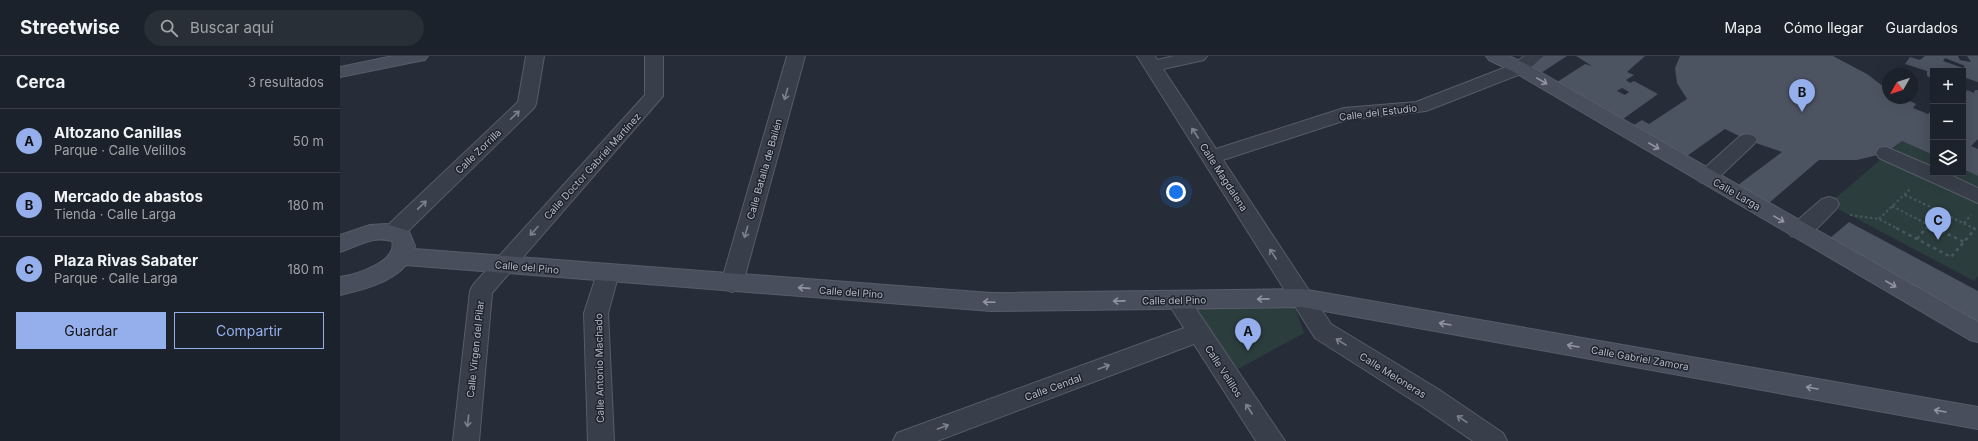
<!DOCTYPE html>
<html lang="es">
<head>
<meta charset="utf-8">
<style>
  :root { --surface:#1c222b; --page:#292f37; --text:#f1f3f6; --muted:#a0a4a9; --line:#3a3f47; --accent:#94afeb }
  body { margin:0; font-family:Inter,sans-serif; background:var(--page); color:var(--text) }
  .controls { position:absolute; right:12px; top:12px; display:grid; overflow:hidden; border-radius:0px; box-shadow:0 4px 16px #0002 }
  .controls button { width:36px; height:36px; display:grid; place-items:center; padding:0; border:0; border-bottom:1px solid var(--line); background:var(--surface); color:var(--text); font:20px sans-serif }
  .compass { position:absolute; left:1542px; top:12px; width:36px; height:36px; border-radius:50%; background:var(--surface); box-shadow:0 4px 16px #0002; rotate:231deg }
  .you { position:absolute; left:836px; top:136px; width:14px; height:14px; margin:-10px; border:3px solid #fff; border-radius:50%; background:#1a73e8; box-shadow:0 0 0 6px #1a73e833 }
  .badge { display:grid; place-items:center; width:26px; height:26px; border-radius:50%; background:var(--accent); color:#111; font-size:13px; font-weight:700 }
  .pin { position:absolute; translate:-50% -33px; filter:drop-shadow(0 1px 2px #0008) }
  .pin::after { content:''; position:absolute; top:21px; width:14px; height:12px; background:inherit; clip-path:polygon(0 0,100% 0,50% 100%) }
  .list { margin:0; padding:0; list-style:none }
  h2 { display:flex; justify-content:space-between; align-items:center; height:52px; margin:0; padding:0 16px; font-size:17px }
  h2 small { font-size:13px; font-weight:400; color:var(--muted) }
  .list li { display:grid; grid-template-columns:26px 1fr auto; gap:12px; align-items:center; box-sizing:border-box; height:64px; padding:0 16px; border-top:1px solid var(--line) }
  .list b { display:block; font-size:15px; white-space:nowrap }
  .list p { margin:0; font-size:13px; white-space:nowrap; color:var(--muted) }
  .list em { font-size:13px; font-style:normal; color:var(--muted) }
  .actions { display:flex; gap:8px; padding:12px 16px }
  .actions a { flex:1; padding:9px 0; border:1px solid var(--accent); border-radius:0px; text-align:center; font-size:14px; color:var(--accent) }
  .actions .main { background:var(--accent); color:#111 }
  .icon { flex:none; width:22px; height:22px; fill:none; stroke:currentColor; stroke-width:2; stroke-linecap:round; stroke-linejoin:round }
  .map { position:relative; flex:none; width:1638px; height:385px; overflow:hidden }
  header { display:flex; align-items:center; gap:24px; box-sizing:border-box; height:56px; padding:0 20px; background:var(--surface); border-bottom:1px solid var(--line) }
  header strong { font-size:19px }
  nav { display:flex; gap:22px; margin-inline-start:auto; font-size:14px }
  .search { width:280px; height:36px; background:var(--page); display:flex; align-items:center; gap:10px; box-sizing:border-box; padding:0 14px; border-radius:22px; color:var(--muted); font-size:15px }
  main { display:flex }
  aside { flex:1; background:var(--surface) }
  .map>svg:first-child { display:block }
  .green { fill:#2c3d3e }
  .building { fill:#4c5361; fill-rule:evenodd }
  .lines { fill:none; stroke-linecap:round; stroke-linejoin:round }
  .street-casing { stroke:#575d67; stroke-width:2 }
  .secondary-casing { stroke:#575d67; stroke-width:2 }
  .path-far1 { stroke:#49585b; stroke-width:2; stroke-dasharray:2.5 2.5; stroke-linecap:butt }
  .path { stroke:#49585b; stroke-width:2.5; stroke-dasharray:3.5 3.5; stroke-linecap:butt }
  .street { fill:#393f4a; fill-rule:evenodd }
  .secondary { fill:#484e5c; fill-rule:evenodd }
  .oneway { stroke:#8f94a0 }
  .oneway2 { stroke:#7d838e }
  .labels { text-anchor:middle; stroke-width:3; stroke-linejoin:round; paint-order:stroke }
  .street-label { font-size:10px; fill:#b5bac5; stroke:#1e242e }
</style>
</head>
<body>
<header>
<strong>Streetwise</strong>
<div class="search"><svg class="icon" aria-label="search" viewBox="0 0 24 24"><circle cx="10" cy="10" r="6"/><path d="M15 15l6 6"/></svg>Buscar aquí</div>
<nav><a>Mapa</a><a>Cómo llegar</a><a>Guardados</a></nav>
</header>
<main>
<aside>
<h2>Cerca<small>3 resultados</small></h2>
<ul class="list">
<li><span class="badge">A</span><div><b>Altozano Canillas</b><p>Parque · Calle Velillos</p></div><em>50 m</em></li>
<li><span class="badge">B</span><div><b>Mercado de abastos</b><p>Tienda · Calle Larga</p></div><em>180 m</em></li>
<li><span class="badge">C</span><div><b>Plaza Rivas Sabater</b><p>Parque · Calle Larga</p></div><em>180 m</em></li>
</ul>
<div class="actions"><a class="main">Guardar</a><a>Compartir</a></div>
</aside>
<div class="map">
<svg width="1638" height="385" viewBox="0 0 1638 385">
  <rect width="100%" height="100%" fill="#262d39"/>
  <path class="green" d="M1562 85 1593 99V117H1623V113L1638 120V220L1634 225 1489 148Z
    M954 250 964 277 898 313 854 252Z"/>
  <path class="building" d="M1200 0H1227L1201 17 1187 10Z
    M1236 0H1305L1287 16 1294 19 1286 24 1290 27 1294 25 1318 38 1283 63 1217 26 1245 8 1252 10ZM1282 32 1289 36 1285 39 1277 35Z
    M1340 0H1493L1527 18 1548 34V42H1564L1576 48 1573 52 1588 58 1593 53V99L1562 85 1546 97 1517 104H1479L1429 147 1398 129 1442 96 1407 84 1385 73 1347 100 1294 69 1302 64 1309 68 1347 43 1337 27 1335 12Z
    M1585 0H1618L1620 4 1631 6 1627 0H1638V26L1623 21V15H1593V23L1587 20V15L1565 8 1570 1 1580 4ZM1605 2 1625 10 1623 12 1603 5Z
    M1627 34 1634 37 1635 34H1638V83L1631 90 1638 93V120L1623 113V67L1625 65 1623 64V51L1625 49 1623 48V41Z
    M1509 166 1638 235V266L1490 182Z"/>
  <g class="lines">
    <g class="street-casing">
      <path id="street" d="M186 0H204L196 48 194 52 62 181 54 184 46 181 43 176 46 171 178 46Z
        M305 0H323V40L152 237 139 385H113L130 235 133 229 305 39Z
        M447 0H465L403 227 400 233 392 236 384 233 381 227Z
        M797 0H815L817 4 834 0H867L864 4 823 13 876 93 1004 52 1076 46 1174 8 1184 0H1204L1186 16 1086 55 1006 64 883 104 991 268 1098 333 1163 377 1167 385H1133L1080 349 975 282Z
        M1407 78 1414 80 1417 84 1414 88 1374 126 1367 128 1360 126 1357 121 1360 116 1400 80Z
        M1546 91 1593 111V117H1606L1638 132V147L1539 102 1536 97 1539 92Z
        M1489 141 1496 143 1499 148 1496 153C1484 165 1469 186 1451 180L1448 175 1451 170 1482 143Z
        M268 209 276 211 279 217 268 257 274 385H248L244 257 257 217 260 211Z
        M838 235 846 238 945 385H916L854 288 597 385H553L557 377 844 272 826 244 830 238Z"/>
    </g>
    <g class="secondary-casing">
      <path id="secondary" d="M53 0H88L85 4 79 5 0 21V11Z
        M1146 0H1169L1186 8 1638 266V286L1630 284 1174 16 1149 4Z
        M46 168 69 175 75 190 74 193 651 237 962 233 1638 351V373L962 251 651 255 66 209C50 227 22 234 0 239V221C15 219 58 206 52 185 32 179 17 191 0 196V179L30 169Z"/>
    </g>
    <path class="path-far1" d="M1565 139 1597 154
      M1552 150 1585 167 1597 154 1635 173
      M1510 159 1539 163 1558 173
      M1539 163 1571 132
      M1585 167 1597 173
      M1624 167 1631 159
      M1586 173 1589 169"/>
    <path class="path" d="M1556 172 1611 201 1635 173 1633 172
      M1595 172 1624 186
      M1577 183 1586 172"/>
    <use href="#street" class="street"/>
    <use href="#secondary" class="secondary"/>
  </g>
  <defs><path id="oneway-shaft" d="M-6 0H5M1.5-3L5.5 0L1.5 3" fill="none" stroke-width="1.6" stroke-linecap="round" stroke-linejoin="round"/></defs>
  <g class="oneway">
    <use href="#oneway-shaft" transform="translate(1202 25) rotate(30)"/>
    <use href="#oneway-shaft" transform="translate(1314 90) rotate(30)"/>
    <use href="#oneway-shaft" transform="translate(1439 163) rotate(30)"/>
    <use href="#oneway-shaft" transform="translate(1551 228) rotate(30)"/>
    <use href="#oneway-shaft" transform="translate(464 232) rotate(-176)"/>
    <use href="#oneway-shaft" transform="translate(923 243) rotate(179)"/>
    <use href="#oneway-shaft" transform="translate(779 245) rotate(179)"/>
    <use href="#oneway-shaft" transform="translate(649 246) rotate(-178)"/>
    <use href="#oneway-shaft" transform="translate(1105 268) rotate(-170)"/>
    <use href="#oneway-shaft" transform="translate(1233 290) rotate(-170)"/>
    <use href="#oneway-shaft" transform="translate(1472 332) rotate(-170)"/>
    <use href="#oneway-shaft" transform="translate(1600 355) rotate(-170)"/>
  </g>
  <g class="oneway2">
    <use href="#oneway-shaft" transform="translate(446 38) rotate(106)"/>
    <use href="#oneway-shaft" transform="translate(175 59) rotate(-44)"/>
    <use href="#oneway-shaft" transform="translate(855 77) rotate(-123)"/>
    <use href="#oneway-shaft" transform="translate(82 149) rotate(-44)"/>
    <use href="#oneway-shaft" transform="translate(194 175) rotate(132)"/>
    <use href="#oneway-shaft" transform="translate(406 176) rotate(106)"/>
    <use href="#oneway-shaft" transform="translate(933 198) rotate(-123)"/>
    <use href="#oneway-shaft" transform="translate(1001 286) rotate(-148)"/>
    <use href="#oneway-shaft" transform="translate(764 311) rotate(-20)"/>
    <use href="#oneway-shaft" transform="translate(909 353) rotate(-123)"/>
    <use href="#oneway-shaft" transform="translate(1122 363) rotate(-146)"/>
    <use href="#oneway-shaft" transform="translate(128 365) rotate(96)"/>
    <use href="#oneway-shaft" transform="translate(603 371) rotate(-20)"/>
  </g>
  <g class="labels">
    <g class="street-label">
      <text transform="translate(1038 56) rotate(-7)" y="4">Calle del Estudio</text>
      <text transform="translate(138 95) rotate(-44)" y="4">Calle Zorrilla</text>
      <text transform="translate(252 110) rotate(-48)" y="4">Calle Doctor Gabriel Martínez</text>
      <text transform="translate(424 113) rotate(-74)" y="4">Calle Batalla de Bailén</text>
      <text transform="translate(884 121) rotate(57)" y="4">Calle Magdalena</text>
      <text transform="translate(1397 138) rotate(30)" y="4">Calle Larga</text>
      <text transform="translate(187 211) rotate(5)" y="4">Calle del Pino</text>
      <text transform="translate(511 236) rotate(4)" y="4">Calle del Pino</text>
      <text transform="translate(834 244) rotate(-1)" y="4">Calle del Pino</text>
      <text transform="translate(135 293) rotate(-84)" y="4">Calle Virgen del Pilar</text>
      <text transform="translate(1300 302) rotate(10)" y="4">Calle Gabriel Zamora</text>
      <text transform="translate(259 312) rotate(-91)" y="4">Calle Antonio Machado</text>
      <text transform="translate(884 315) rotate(57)" y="4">Calle Velillos</text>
      <text transform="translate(1053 319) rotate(32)" y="4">Calle Meloneras</text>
      <text transform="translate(713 331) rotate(-20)" y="4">Calle Cendal</text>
    </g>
  </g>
</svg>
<div class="controls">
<button>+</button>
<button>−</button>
<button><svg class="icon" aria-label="layers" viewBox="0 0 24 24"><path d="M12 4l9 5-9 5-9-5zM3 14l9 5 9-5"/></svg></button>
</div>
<svg class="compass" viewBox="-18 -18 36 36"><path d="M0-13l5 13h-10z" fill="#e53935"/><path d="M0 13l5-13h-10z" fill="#a0a4a9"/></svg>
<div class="you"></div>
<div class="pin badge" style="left:908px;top:295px">A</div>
<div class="pin badge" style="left:1462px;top:56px">B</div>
<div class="pin badge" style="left:1598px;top:184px">C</div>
</div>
</main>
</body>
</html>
